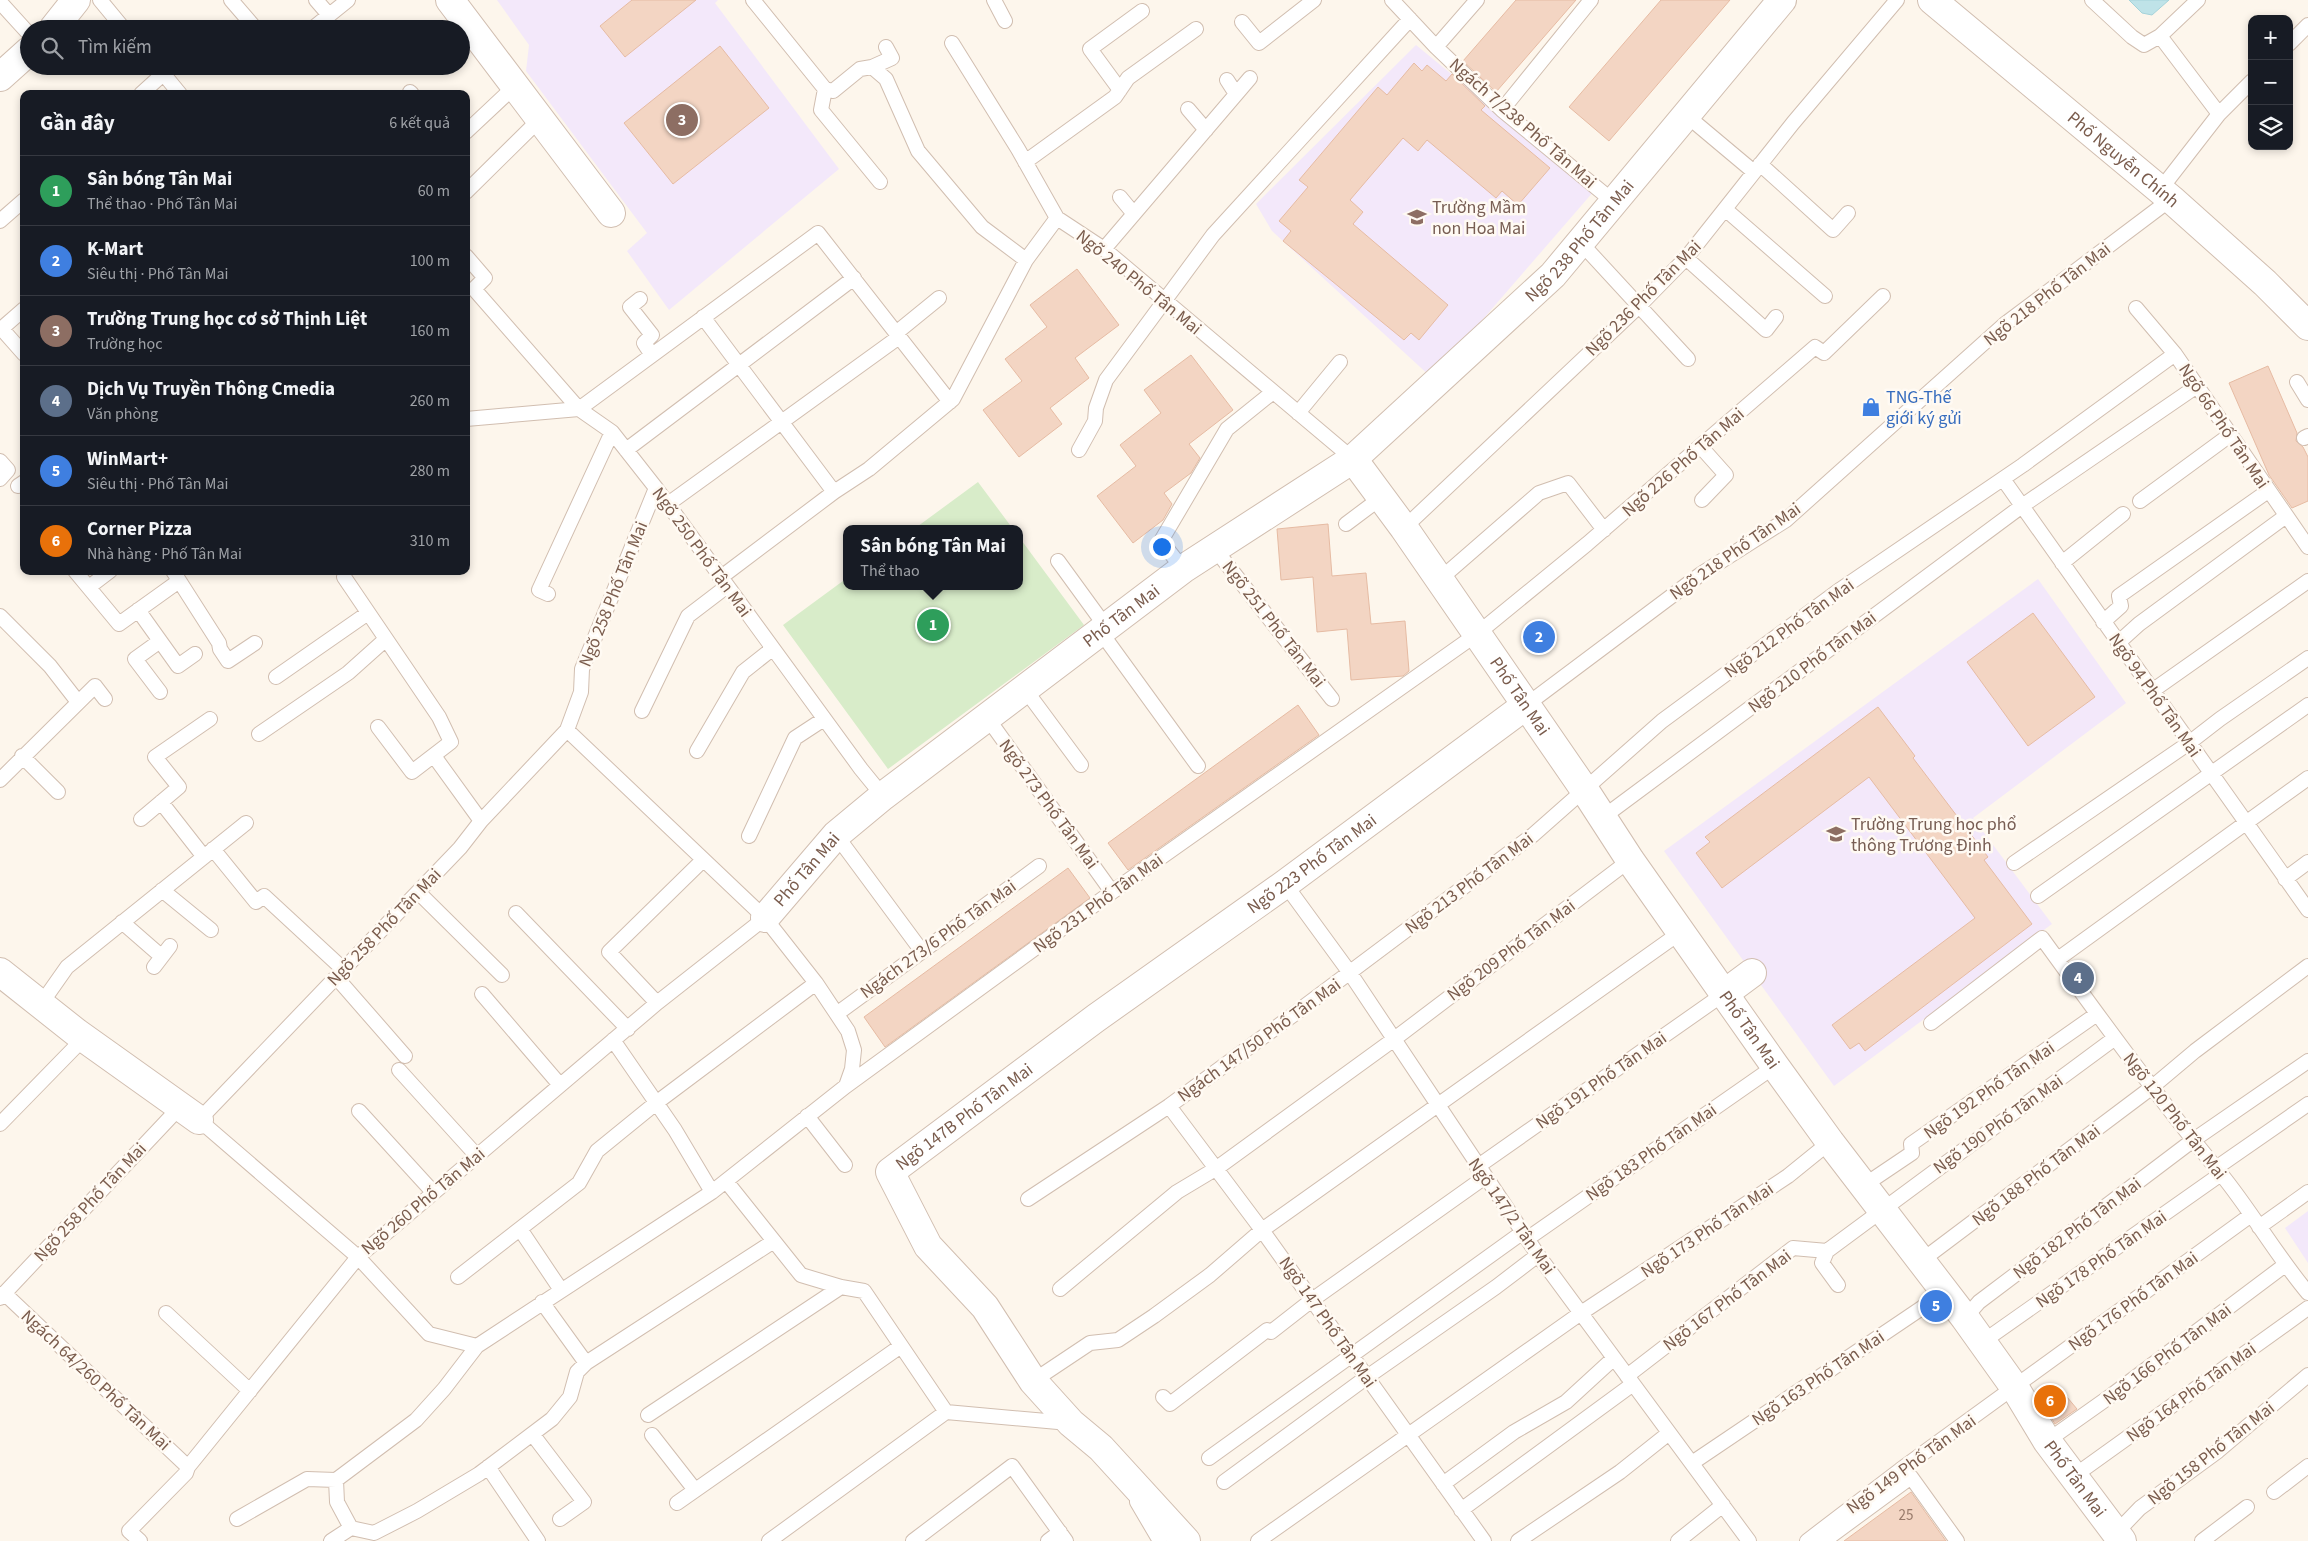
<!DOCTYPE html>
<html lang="vi">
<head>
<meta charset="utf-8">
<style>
  :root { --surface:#171b24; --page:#242831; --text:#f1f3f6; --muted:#9ea1a6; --line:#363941; --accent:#2563eb }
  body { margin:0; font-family:"Source Sans 3",sans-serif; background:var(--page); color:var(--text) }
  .controls { position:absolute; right:15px; top:15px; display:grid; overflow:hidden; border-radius:10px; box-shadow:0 2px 8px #0003 }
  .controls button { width:45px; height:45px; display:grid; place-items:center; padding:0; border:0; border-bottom:1px solid var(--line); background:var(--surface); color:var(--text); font:25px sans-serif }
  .you { position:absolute; left:1161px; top:546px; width:18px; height:18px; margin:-12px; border:4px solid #fff; border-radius:50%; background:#1a73e8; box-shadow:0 0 0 8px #1a73e833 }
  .badge { display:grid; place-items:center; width:32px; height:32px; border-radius:50%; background:var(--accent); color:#fff; font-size:16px; font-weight:700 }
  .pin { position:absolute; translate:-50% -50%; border:2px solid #fff; box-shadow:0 1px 5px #0006 }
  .popup { position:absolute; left:843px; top:525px; width:180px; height:65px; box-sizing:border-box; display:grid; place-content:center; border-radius:10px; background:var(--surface); filter:drop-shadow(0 1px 4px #0005); font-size:16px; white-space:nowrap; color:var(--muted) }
  .popup b { font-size:19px; color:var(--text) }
  .popup::after { content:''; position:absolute; left:50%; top:100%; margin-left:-10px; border:10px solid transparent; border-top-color:var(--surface) }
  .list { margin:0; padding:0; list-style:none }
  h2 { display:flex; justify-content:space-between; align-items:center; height:65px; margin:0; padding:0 20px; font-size:21px }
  h2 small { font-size:16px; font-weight:400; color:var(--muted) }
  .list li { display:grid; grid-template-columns:32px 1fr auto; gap:15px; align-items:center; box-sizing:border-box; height:70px; padding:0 20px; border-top:1px solid var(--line) }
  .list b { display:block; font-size:19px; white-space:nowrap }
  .list p { margin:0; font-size:16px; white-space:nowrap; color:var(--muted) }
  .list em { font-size:16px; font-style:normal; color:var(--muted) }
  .icon { flex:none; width:28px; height:28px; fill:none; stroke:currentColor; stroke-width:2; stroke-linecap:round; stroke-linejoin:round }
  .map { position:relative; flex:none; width:2308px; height:1541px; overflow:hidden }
  .search { position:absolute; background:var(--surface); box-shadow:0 2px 8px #0003; left:20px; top:20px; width:450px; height:55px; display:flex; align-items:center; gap:12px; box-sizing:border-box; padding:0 18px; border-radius:28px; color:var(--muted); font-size:19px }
  .panel { position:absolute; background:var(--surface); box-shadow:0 2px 8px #0003; left:20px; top:90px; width:450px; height:485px; border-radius:10px }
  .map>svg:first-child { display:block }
  .education { fill:#f3e8fa }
  .green { fill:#d8ecc9 }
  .water { fill:#bfe3e8; stroke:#a5d3da }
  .building { fill:#f3d5c3; stroke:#e6bba3 }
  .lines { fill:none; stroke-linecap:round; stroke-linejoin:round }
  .service-casing { stroke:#d1beb0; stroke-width:16 }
  .minor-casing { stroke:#d1beb0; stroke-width:30 }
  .tertiary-casing { stroke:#d1beb0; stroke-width:30 }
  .service { stroke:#fff; stroke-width:14 }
  .minor { stroke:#fff; stroke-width:28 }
  .tertiary { stroke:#fff; stroke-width:28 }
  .labels { text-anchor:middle; stroke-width:5; stroke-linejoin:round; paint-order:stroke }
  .number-label { font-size:15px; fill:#987a6a }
  .street-label { font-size:18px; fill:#7a5c4d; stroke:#fffaf3 }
  .education-label { font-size:18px; fill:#785e54; stroke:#fffaf3; text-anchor:start }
  .shop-label { font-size:18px; fill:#366cbe; stroke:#fffaf3; text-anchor:start }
</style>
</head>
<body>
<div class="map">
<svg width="2308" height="1541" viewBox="0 0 2308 1541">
  <rect width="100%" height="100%" fill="#fdf6ec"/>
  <path class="education" d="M497 0H718L715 3 839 169 669 310 627 251 647 233 526 71 529 45Z
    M1416 45 1594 191 1432 378 1272 231 1256 204Z
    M2038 579 2126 703 1973 818 2052 924 1834 1086 1664 851Z
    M2308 1211V1263L2285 1228Z"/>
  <path class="green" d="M978 482 1013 529H914Z
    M1019 537 1084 625 888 769 783 625 847 578V586H1019Z"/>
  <path class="water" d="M2129 0H2169L2152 15 2142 13Z"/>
  <path class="building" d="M632 0H696L625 57 600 26Z
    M1516 0H1576L1496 92 1463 61Z
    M1661 0H1730L1609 141 1569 107Z
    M720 46 769 108 673 184 624 123Z
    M1414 63 1422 71 1427 65 1446 81 1452 74 1485 106 1481 110 1550 168 1518 205 1502 191 1496 198 1427 140 1418 151 1403 138 1350 200 1363 212 1353 224 1448 305 1419 340 1411 333 1404 340 1283 241 1291 231 1279 221 1308 187 1299 180 1378 87 1387 95Z
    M1077 269 1119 325 1075 358 1089 378 1050 408 1062 424 1019 457 983 410 1022 381 1005 359 1047 327 1030 305Z
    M1191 355 1233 410 1189 444 1200 458 1191 473 1164 493 1172 504 1163 520 1133 543 1097 496 1136 466 1120 445 1161 413 1144 390Z
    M2268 366 2297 433 2296 441 2303 447 2308 457V501L2292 508 2269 475 2229 383Z
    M1328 524 1332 576 1366 573 1371 624 1405 621 1409 671 1403 676 1351 680 1347 629 1317 632 1313 577 1281 580 1277 529Z
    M2033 613 2095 697 2028 746 1967 662Z
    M1298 705 1319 735 1128 870 1108 843Z
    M1878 707 1915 756 1913 758 1988 857 1984 860 2032 924 1865 1051 1859 1043 1850 1049 1832 1025 1975 918 1869 777 1722 888 1696 853 1710 842 1705 837Z
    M1068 868 1090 898 885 1047 864 1017Z
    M2057 1385 2077 1409 2055 1424 2040 1399Z
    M1911 1492 1946 1541H1844Z"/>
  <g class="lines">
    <g class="service-casing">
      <path id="service" d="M100 0 124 29
        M231 0 256 29
        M316 0 329 15
        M753 0 825 89 833 91 860 69 872 67 886 79 918 151 982 227 1026 260
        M994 0 1005 21
        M1392 0 1436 47 1502 110 1614 202
        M2092 0 2132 37 2144 45 2160 36 2198 0
        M0 2 29 34
        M1242 22 1259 43 1314 0
        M312 29 348 0
        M2160 36 2219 114
        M952 43 1018 149 1057 218 1104 249 1353 459
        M2289 44 2308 25
        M1436 47 1477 0
        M157 66 180 94
        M872 67 892 58 886 47
        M1227 80 1236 94
        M825 89 821 110 880 182
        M1120 90 1090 49 1142 11
        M410 92 412 94
        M141 94 163 74
        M1188 109 1206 130
        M1502 110 1591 0
        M1686 115 1754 172
        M466 132 515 86
        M1025 162 1115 97 1128 78 1196 29
        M1760 164 1833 230 1848 213
        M2160 190 2219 114 2252 81
        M466 192 540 119
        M1120 197 1134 214
        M1725 209 1825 296
        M0 221 24 200
        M1581 243 1688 359
        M1104 249 1250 78
        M466 256 485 278 474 289 579 409 818 233 950 402
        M1686 258 1766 330 1776 317
        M640 299 630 307 652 335 644 343 652 355
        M2136 308 2175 354 2308 547
        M703 317 834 492
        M1 328 24 354
        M0 330 24 309
        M896 333 939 298
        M2297 382 2308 400
        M1298 413 1340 362
        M466 419 579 409 612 432 656 488 861 769 883 796
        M2304 438 2308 436
        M1701 447 1726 475 1702 500
        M626 450 854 278
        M1079 450 1095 421 1096 408 1106 380 1213 235 1410 19
        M0 461 8 470 0 479
        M2003 479 2308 910
        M18 486 24 482
        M656 488 582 669 581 692 567 730 481 821 460 848 199 1120 358 1257 429 1334 477 1346 712 1192 846 1086 1112 892 1477 634 1587 544 1815 347 1824 353 1883 296
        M2140 501 2230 435
        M668 504 899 337
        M1346 524 1382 497
        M1404 528 1638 307 1686 258 1793 123 1897 0
        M1215 549 1332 699
        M1058 561 1106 627
        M2062 563 2123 514
        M1183 569 1161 541 1227 429 1273 392
        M75 571 119 624 179 581
        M173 571 219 643 220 649 228 661 255 643
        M344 577 439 717 451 742 412 772 378 727
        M720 578 834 492 869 469 953 399 1026 260 1057 218
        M1439 580 1539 493 1568 483 1604 530
        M89 587 110 571
        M548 594 539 590 612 432
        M138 610 178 666 195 654
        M0 616 50 666 78 702
        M2103 622 2121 606 2119 596 2268 491
        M1100 631 1198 766
        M2118 643 2139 624 2286 516
        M276 677 368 613
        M1024 688 1081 765
        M2152 691 2308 581
        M160 692 135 659 160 641
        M1525 706 1701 574 1786 520 2005 324 2171 199
        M642 711 688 616 726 587
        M986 716 1112 892
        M567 730 765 918 816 983 848 1031 854 1050 852 1069 846 1086
        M259 734 348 673 386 639
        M697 751 743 672 772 649
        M22 756 58 792
        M434 756 481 821
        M0 780 95 686 105 699
        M161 802 204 857
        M1602 818 2022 506 2197 386
        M141 819 179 787 155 757 210 719
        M836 835 921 950
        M749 836 795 738 824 719
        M213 849 256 902 264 896 343 969
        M2014 863 2189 743 2220 719 2308 658
        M2285 879 2308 862
        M1285 884 1350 973 1538 1255 1749 1541
        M162 890 211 930
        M418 892 502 975
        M2038 896 2308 705
        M516 913 628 1029
        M122 922 161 956
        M2058 959 2308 778
        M154 967 170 946
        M336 977 405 1056
        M482 994 560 1085
        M657 1003 609 952 702 861
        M41 1004 67 967 246 823
        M838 1013 1039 866
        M1931 1023 2042 938C2100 1018 2158 1098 2221 1174 2252 1212 2276 1255 2308 1293
        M613 1040 675 1130 712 1192
        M399 1070 477 1156
        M1169 1106 1262 1230 1484 1541
        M359 1111 433 1192
        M807 1116 845 1165
        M0 1124 84 1038
        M1477 1167 1725 993
        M2216 1168 2308 1104
        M726 1181 801 1275 841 1287 864 1291 946 1412 1069 1423
        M1863 1186 1912 1153 1911 1144 2097 1014
        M1028 1199 1169 1106 1293 1015 1533 835 1662 721 1841 589 2023 465 2175 354
        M2259 1227 2308 1192
        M520 1229 561 1290
        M1527 1239 1775 1066
        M1827 1251 1822 1263 1838 1285
        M1921 1261 2151 1088 2195 1051 2308 966
        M458 1277 579 1183 597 1151 656 1103 816 983
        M1060 1289 1177 1192 1217 1168 1393 1040 1630 860
        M4 1293 188 1467
        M0 1298 180 1107
        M542 1302 586 1363
        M166 1313 250 1391
        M1965 1318 1979 1302 2192 1141 2308 1061
        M1981 1343 2221 1174
        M1627 1376 1793 1248 1827 1251 2115 1038
        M1033 1381 1090 1343 1118 1340 1154 1316 1210 1275 1262 1230 1681 932
        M1163 1397 1170 1404 1267 1330 1271 1332 1312 1300 1485 1177
        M648 1415 841 1287
        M533 1435 584 1502 560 1519
        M652 1435 695 1490
        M2047 1441 2112 1395 2285 1265
        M1209 1458 1523 1232
        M1692 1463 1944 1293
        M488 1467 538 1541
        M2074 1476 2308 1308
        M1224 1482 1367 1377 1496 1287 1538 1255
        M1443 1484 1514 1432 1566 1402 1614 1358
        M2274 1492 2308 1466
        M1137 1502 1160 1541
        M677 1503 901 1346
        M1461 1510 1633 1384
        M237 1519 307 1479 336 1480
        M351 1528 337 1502 336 1480 416 1420 444 1389 477 1346
        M2116 1533 2140 1508 2218 1451 2308 1375
        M140 1541 129 1531 186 1473 188 1467 358 1257 657 1003 765 918
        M331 1541 351 1528 374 1533 417 1511 479 1474 552 1419 570 1397 577 1372 586 1363 774 1241
        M769 1541 946 1412
        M913 1541 1012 1466 1066 1541
        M1048 1541 1060 1532
        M1258 1541 1581 1313 1788 1176 1830 1142
        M1518 1541 1620 1472 1669 1433
        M1678 1541 1723 1505
        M1807 1541 1900 1470 2251 1215
        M1824 1541 1911 1477 1957 1541
        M2202 1541 2247 1507"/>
    </g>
    <g class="minor-casing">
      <g id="minor">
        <path d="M450 0 611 213"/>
        <path id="s1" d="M1932 0 2171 199 2265 283 2308 326"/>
        <path d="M53 29 76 0"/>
        <path d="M0 77 29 51"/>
        <path id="s2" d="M1353 459 1553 275 1782 0"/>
        <path d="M0 972 77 1033 199 1120"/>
        <path d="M1725 993 1752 973"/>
        <path id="s3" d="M1186 1541 1101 1448 1071 1423 1033 1381 985 1307 928 1246 890 1172 1096 1018 1285 884 1525 706"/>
      </g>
    </g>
    <g class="tertiary-casing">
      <g id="tertiary">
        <path id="s4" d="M765 918 836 835 883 796 1183 569 1353 459 1404 528 1584 789 1630 860 1775 1066 1830 1142 1965 1318 2015 1388 2047 1441 2122 1541"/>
      </g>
    </g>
    <use href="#service" class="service"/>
    <use href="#minor" class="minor"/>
    <use href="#tertiary" class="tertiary"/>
  </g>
  <defs>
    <g id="school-bare" transform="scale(1.5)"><path d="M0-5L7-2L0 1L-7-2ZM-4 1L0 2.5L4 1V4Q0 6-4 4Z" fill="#8d6e63" stroke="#fffaf3" stroke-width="2.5" paint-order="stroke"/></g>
    <g id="shop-bare" transform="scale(1.5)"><path d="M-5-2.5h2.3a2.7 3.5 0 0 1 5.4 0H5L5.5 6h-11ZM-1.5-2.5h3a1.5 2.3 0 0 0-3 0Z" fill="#3f7fe0" stroke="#fffaf3" stroke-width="2.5" paint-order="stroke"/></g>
  </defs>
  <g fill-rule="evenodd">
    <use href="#school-bare" x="1417" y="217"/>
    <use href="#shop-bare" x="1871" y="407"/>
    <use href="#school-bare" x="1836" y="834"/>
  </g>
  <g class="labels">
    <g class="number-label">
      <text x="1906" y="1520">25</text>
    </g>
    <g class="street-label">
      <text transform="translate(1523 123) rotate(41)" y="6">Ngách 7/238 Phố Tân Mai</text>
      <text dy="6" stroke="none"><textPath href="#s1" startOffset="249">Phố Nguyễn Chính</textPath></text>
      <text dy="6" stroke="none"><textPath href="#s2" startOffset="315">Ngõ 238 Phố Tân Mai</textPath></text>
      <text transform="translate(1139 282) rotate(39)" y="6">Ngõ 240 Phố Tân Mai</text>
      <text transform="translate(2047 294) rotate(-38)" y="6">Ngõ 218 Phố Tân Mai</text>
      <text transform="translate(1643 298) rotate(-45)" y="6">Ngõ 236 Phố Tân Mai</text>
      <text transform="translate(2224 426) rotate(56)" y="6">Ngõ 66 Phố Tân Mai</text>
      <text transform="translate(1683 462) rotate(-41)" y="6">Ngõ 226 Phố Tân Mai</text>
      <text transform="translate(1735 551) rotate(-35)" y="6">Ngõ 218 Phố Tân Mai</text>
      <text transform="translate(702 552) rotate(54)" y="6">Ngõ 250 Phố Tân Mai</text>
      <text transform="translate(613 594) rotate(-68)" y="6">Ngõ 258 Phố Tân Mai</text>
      <text dy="6" stroke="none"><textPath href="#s4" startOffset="469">Phố Tân Mai</textPath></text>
      <text transform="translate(1274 624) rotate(52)" y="6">Ngõ 251 Phố Tân Mai</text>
      <text transform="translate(1789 628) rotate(-36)" y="6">Ngõ 212 Phố Tân Mai</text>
      <text transform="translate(1812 662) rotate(-37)" y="6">Ngõ 210 Phố Tân Mai</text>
      <text transform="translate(2155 695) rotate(55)" y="6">Ngõ 94 Phố Tân Mai</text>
      <text dy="6" stroke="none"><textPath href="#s4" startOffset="1039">Phố Tân Mai</textPath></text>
      <text transform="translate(1049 804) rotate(54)" y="6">Ngõ 273 Phố Tân Mai</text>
      <text dy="6" stroke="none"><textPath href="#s3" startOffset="999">Ngõ 223 Phố Tân Mai</textPath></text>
      <text dy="6" stroke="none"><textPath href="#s4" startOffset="64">Phố Tân Mai</textPath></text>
      <text transform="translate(1469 883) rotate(-37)" y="6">Ngõ 213 Phố Tân Mai</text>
      <text transform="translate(1098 903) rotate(-36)" y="6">Ngõ 231 Phố Tân Mai</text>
      <text transform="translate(384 927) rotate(-46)" y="6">Ngõ 258 Phố Tân Mai</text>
      <text transform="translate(938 939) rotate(-36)" y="6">Ngách 273/6 Phố Tân Mai</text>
      <text transform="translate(1511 950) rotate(-37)" y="6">Ngõ 209 Phố Tân Mai</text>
      <text dy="6" stroke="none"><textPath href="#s4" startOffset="1444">Phố Tân Mai</textPath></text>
      <text transform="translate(1259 1040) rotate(-36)" y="6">Ngách 147/50 Phố Tân Mai</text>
      <text transform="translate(1601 1080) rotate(-35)" y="6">Ngõ 191 Phố Tân Mai</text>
      <text transform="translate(1989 1090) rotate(-35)" y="6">Ngõ 192 Phố Tân Mai</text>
      <text transform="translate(2175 1116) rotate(52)" y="6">Ngõ 120 Phố Tân Mai</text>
      <text dy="6" stroke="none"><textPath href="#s3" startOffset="569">Ngõ 147B Phố Tân Mai</textPath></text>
      <text transform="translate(1998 1124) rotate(-36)" y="6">Ngõ 190 Phố Tân Mai</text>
      <text transform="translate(1651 1152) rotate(-35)" y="6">Ngõ 183 Phố Tân Mai</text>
      <text transform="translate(2036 1175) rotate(-37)" y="6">Ngõ 188 Phố Tân Mai</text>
      <text transform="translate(423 1201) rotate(-40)" y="6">Ngõ 260 Phố Tân Mai</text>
      <text transform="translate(90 1202) rotate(-47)" y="6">Ngõ 258 Phố Tân Mai</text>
      <text transform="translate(1512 1216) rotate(55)" y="6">Ngõ 147/2 Tân Mai</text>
      <text transform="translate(2077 1228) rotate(-37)" y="6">Ngõ 182 Phố Tân Mai</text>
      <text transform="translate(1707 1230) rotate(-34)" y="6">Ngõ 173 Phố Tân Mai</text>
      <text transform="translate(2101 1259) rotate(-35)" y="6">Ngõ 178 Phố Tân Mai</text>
      <text transform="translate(1727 1300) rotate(-37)" y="6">Ngõ 167 Phố Tân Mai</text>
      <text transform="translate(2133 1301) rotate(-36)" y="6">Ngõ 176 Phố Tân Mai</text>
      <text transform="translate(1328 1322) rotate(55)" y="6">Ngõ 147 Phố Tân Mai</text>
      <text transform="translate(2167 1354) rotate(-37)" y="6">Ngõ 166 Phố Tân Mai</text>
      <text transform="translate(1818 1378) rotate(-34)" y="6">Ngõ 163 Phố Tân Mai</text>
      <text transform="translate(96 1380) rotate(43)" y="6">Ngách 64/260 Phố Tân Mai</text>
      <text transform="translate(2191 1392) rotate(-36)" y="6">Ngõ 164 Phố Tân Mai</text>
      <text transform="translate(2211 1453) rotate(-38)" y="6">Ngõ 158 Phố Tân Mai</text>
      <text transform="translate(1911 1464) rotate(-36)" y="6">Ngõ 149 Phố Tân Mai</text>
      <text dy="6" stroke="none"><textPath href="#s4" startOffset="1999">Phố Tân Mai</textPath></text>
    </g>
    <g class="education-label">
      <text x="1432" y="213">Trường Mầm<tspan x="1432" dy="21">non Hoa Mai</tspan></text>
      <text x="1851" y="830">Trường Trung học phổ<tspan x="1851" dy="21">thông Trương Định</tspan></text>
    </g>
    <g class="shop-label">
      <text x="1886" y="403">TNG-Thế<tspan x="1886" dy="21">giới ký gửi</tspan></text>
    </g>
  </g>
</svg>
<div class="controls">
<button>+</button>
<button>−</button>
<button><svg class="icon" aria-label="layers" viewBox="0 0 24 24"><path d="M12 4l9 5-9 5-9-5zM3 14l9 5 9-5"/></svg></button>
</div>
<div class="you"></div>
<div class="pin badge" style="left:933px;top:625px;background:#2e9e5b">1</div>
<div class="popup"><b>Sân bóng Tân Mai</b>Thể thao</div>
<div class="pin badge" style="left:1539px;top:637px;background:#3f7fe0">2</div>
<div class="pin badge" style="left:682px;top:120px;background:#8d6e63">3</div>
<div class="pin badge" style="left:2078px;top:978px;background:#5c6f8a">4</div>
<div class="pin badge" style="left:1936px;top:1306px;background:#3f7fe0">5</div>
<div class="pin badge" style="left:2050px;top:1401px;background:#e8710a">6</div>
<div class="search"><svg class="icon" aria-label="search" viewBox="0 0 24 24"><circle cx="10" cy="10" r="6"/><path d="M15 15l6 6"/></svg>Tìm kiếm</div>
<section class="panel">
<h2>Gần đây<small>6 kết quả</small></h2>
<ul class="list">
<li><span class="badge" style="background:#2e9e5b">1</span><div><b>Sân bóng Tân Mai</b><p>Thể thao · Phố Tân Mai</p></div><em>60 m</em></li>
<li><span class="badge" style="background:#3f7fe0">2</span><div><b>K-Mart</b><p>Siêu thị · Phố Tân Mai</p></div><em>100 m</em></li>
<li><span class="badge" style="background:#8d6e63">3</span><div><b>Trường Trung học cơ sở Thịnh Liệt</b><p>Trường học</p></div><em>160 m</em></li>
<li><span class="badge" style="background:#5c6f8a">4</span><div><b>Dịch Vụ Truyền Thông Cmedia</b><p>Văn phòng</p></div><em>260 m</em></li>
<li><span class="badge" style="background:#3f7fe0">5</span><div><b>WinMart+</b><p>Siêu thị · Phố Tân Mai</p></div><em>280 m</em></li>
<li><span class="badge" style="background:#e8710a">6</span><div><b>Corner Pizza</b><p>Nhà hàng · Phố Tân Mai</p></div><em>310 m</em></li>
</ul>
</section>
</div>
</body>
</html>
